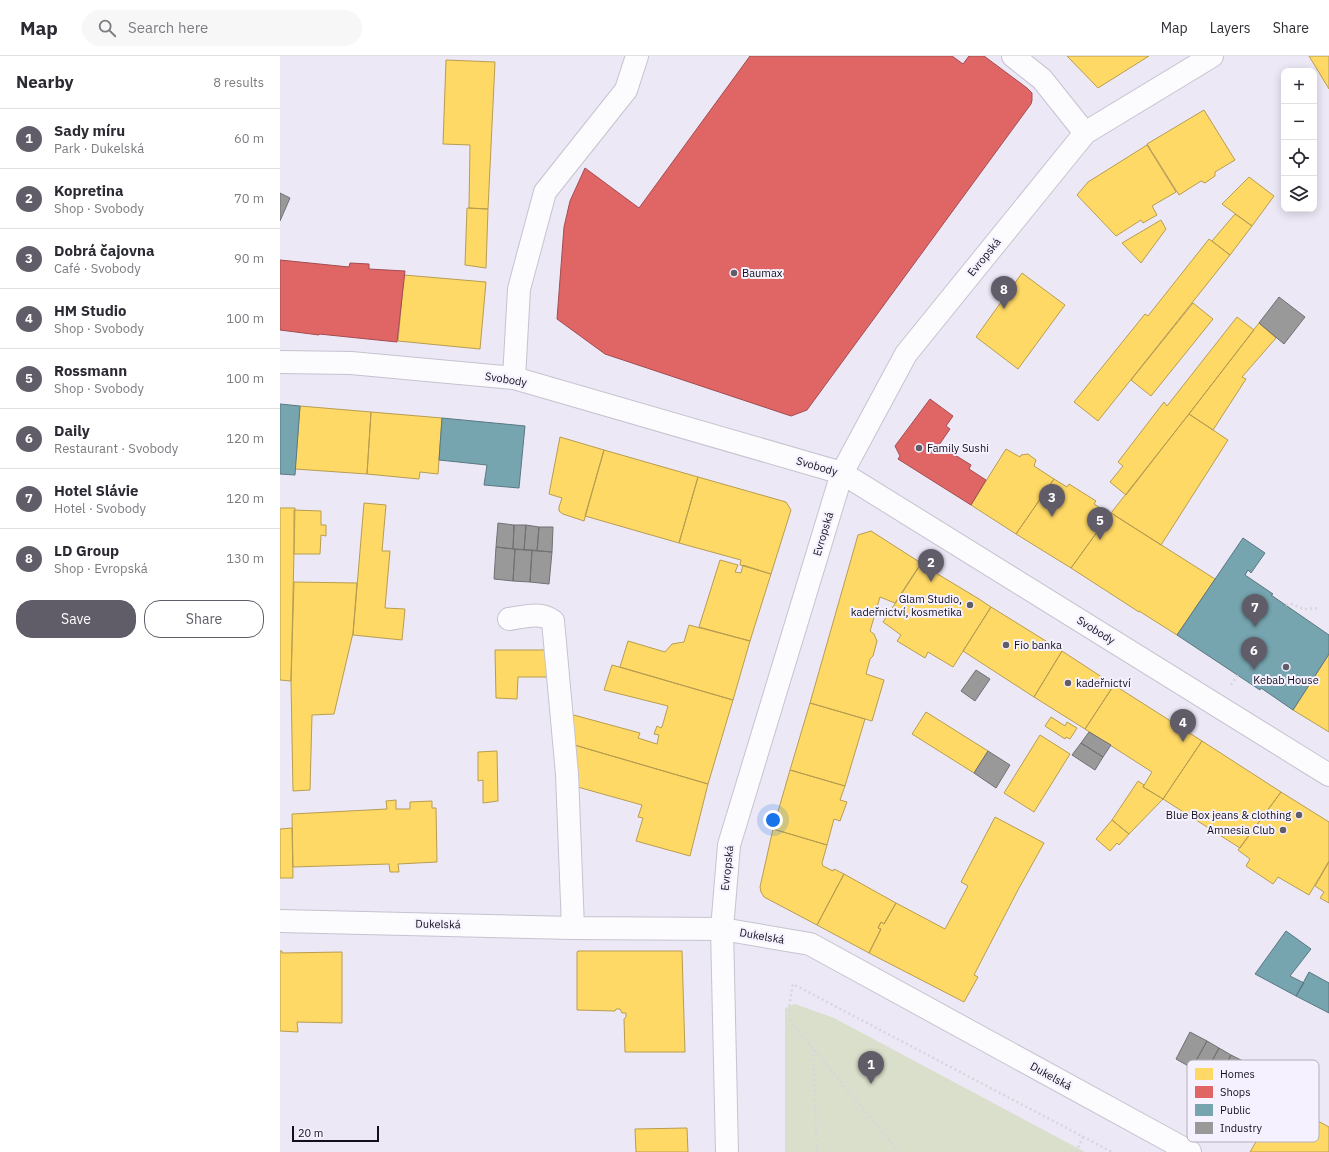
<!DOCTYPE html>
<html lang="en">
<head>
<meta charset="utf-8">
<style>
  :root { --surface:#fff; --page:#f7f7f7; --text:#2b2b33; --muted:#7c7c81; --line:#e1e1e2; --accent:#605c68 }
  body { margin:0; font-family:"IBM Plex Sans",sans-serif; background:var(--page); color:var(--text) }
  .controls { position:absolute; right:12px; top:12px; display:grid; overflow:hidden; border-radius:8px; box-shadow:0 2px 10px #0003 }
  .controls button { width:36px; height:36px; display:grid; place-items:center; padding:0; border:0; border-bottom:1px solid var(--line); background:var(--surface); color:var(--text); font:20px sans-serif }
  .scale { position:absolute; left:12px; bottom:10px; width:87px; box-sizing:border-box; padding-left:4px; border:2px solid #14101b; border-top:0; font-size:11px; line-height:14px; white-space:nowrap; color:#14101b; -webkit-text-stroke:3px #f5f1ff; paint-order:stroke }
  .you { position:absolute; left:493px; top:764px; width:14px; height:14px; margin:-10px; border:3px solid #fff; border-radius:50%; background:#1a73e8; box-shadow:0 0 0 6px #1a73e833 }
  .badge { display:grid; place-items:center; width:26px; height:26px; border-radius:50%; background:var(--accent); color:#fff; font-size:13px; font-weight:700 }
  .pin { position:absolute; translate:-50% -33px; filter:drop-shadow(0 1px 2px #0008) }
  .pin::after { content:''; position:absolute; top:21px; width:14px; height:12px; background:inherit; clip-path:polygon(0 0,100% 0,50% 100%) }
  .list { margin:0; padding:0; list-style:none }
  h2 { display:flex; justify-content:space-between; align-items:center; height:52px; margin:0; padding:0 16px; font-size:17px }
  h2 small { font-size:13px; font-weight:400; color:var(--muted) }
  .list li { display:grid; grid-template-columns:26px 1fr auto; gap:12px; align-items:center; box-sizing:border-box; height:60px; padding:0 16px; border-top:1px solid var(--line) }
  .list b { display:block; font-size:15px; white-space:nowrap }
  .list p { margin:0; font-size:13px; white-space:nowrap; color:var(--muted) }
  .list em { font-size:13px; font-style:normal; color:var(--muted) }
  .actions { display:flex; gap:8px; padding:12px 16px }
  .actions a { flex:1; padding:9px 0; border:1px solid var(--accent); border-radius:16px; text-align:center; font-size:14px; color:var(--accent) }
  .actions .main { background:var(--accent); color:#fff }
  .icon { flex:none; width:22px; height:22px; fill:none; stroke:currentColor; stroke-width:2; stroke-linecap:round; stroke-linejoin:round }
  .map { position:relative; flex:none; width:1049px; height:1096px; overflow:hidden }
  header { display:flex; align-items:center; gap:24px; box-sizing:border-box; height:56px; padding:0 20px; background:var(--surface); border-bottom:1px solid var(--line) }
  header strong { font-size:19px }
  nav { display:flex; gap:22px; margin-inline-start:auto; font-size:14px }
  .search { width:280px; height:36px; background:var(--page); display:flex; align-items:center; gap:10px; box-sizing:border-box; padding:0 14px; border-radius:22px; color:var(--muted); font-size:15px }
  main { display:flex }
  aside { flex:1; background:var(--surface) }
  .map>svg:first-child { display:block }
  .green { fill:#dadfcb }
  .homes { fill:#ffd966; stroke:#b89d50 }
  .shops { fill:#e06666; stroke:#a34c50 }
  .public { fill:#76a5af; stroke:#597883 }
  .industry { fill:#999; stroke:#717073 }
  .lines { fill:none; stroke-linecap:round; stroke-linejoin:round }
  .minor-casing { stroke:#c6c3cf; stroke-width:24 }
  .major-casing { stroke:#c6c3cf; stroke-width:24 }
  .path { stroke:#d7d6da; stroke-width:2.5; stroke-dasharray:2 3; stroke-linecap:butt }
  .minor { stroke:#fcfcfe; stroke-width:22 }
  .major { stroke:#fcfcfe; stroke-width:22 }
  .poi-dot { fill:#605c68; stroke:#f5f1ff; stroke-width:1.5 }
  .labels { text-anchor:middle; stroke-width:4; stroke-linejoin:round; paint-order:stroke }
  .street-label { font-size:11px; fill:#14101b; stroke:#f5f1ff }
  .poi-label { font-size:11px; fill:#14101b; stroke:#f5f1ff; text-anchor:start }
  .key { fill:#f5f1ff; stroke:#b2aebb; stroke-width:1 }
  .key-label { font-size:11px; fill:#14101b }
</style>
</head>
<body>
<header>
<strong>Map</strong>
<div class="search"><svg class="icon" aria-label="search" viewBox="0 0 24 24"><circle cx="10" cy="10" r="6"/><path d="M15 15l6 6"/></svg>Search here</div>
<nav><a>Map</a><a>Layers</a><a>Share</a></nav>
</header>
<main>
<aside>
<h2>Nearby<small>8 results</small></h2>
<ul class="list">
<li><span class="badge">1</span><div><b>Sady míru</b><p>Park · Dukelská</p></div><em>60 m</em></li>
<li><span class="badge">2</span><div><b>Kopretina</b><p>Shop · Svobody</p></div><em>70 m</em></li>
<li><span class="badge">3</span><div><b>Dobrá čajovna</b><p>Café · Svobody</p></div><em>90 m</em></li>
<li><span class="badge">4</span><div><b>HM Studio</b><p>Shop · Svobody</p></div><em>100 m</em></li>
<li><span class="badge">5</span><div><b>Rossmann</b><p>Shop · Svobody</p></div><em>100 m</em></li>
<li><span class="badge">6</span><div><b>Daily</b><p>Restaurant · Svobody</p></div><em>120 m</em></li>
<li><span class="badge">7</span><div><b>Hotel Slávie</b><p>Hotel · Svobody</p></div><em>120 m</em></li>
<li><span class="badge">8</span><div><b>LD Group</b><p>Shop · Evropská</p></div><em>130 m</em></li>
</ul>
<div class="actions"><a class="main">Save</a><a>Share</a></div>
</aside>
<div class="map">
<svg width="1049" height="1096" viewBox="0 0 1049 1096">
  <rect width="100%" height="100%" fill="#ece8f6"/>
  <path class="green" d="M515 948 554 962 805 1096H505V952Z"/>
  <path class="homes" d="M787 0H869L818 32Z
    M1029 0H1049V33Z
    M166 4 215 6 208 153 189 152 190 89 163 88Z
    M924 54 955 104 935 116V120L925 127 921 125 899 139 867 88Z
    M867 89 896 136 872 150 877 159 863 167 861 164 836 180 797 139 808 126Z
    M969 121 994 140 972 170 942 148Z
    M187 152 208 153 206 212 185 209Z
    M955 158 972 170 950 199 932 185Z
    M881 164 886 173 861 207 842 187Z
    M929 183 950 199 818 365 794 346 865 258 868 260Z
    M742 217 785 249 738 313 696 281Z
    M124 219 206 226 200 293 118 285Z
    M913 247 933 263 871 340 851 324Z
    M957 261 974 274 846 439 830 426 843 410 838 406 884 346 887 350Z
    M979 267 996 282 962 321 966 323 933 374 909 358Z
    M20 350 91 356 87 418 15 413Z
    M91 356 162 362 158 418 140 416 139 423 87 418Z
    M909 358 948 384 881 489 831 457Z
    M280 381 324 394 304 465 283 458 279 455V451L282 442 269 438Z
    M726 393 740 401 741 399 748 398 756 404 754 410 774 423 736 478 691 449Z
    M324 394 418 421 399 487 305 460Z
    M418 421 506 446 511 454 491 518 460 509 461 504 399 487Z
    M774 423 787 431 789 428 816 445 814 448 830 458 791 512 736 478Z
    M84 447 106 449 102 495H110L105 552 125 553 122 584 73 579Z
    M0 452H15L11 625 0 624Z
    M14 454 41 455V469H46V480L41 479 40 498H14Z
    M831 457 935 523 897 579 859 555V556L791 512Z
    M591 475 641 507 615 547 600 541 590 575 594 578 597 585 593 600 590 603 586 618 604 624 592 665 530 647 578 479Z
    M440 504 458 509 455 516 461 517 463 509 491 518 470 585 419 571Z
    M641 508 699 543 711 551 673 611 648 596 645 602 617 585 621 579 603 566Z
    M14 526 77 527 73 577 54 658 32 659 30 734 13 735 11 625Z
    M711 551 782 595 754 641 683 595Z
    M409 569 470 585 453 644 340 611 348 585 385 596 392 588 404 586Z
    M215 594H269L270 621H238L237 643 216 642Z
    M782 595 834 629 805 673 754 641Z
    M1049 598V676L1013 654Z
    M332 609 453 644 428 728 291 688 290 658 360 677 358 682 377 688 379 679 374 678 377 670 381 672 382 671 388 650 324 634Z
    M834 629 922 685 883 743 863 731 872 716 805 673Z
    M530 647 585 663 565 730 510 714Z
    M646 656 708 695 694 717 632 678Z
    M771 661 785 670 787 666 797 672 790 683 786 681 785 683 765 670Z
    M760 679 790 698 754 756 724 737Z
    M922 685 1001 736 960 792 883 743Z
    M291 688 428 728 410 800 356 785 363 762 358 761 362 749 294 730Z
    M217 695 218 745 203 747V724L198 725V696Z
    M510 714 565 730 560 744 567 746 560 765 554 763 547 789 493 773Z
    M858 725 864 729 863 731 883 743 849 778 832 764Z
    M1001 736 1049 766V805L1029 839 998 821 993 828 966 810 970 803 958 794Z
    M116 744V753H130V746L152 745V752H156L157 806 118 808 119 816H110L109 808 13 811 12 758 107 753 106 745Z
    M715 761 764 787 739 832 694 919 698 921 684 946 589 897 601 873 598 872 601 866 604 868 616 847 665 873 688 830 681 826Z
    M832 764 849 778 839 789 837 787 830 795 816 783Z
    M12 772 13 822H0V773Z
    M493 773 547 789 542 807 543 810 553 815 554 813 564 818 537 869 484 841 481 836 480 831Z
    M1049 806V847L1040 842 1044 836 1035 830Z
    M564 818 616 847 604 868 601 866 598 872 601 873 589 897 537 869Z
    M0 895H2V897L62 896V967L17 966 18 976 0 975Z
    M298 895H402L405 996H345L344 963 346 961V957H342L340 953H336L335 955 297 954V896Z
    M994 1055 1025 1072 1028 1065 1036 1064 1049 1071V1096H970Z
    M407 1072 408 1096H356L355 1073Z"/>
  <path class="shops" d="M470 0H672L683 8 689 0H704L747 32 752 37V44L751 48 527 354 511 360 325 298 277 263 284 171 290 145 305 112 359 152Z
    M0 204 69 211 70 207 89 208V213L125 215 117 286 39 278V279L0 274Z
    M650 343 673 360 666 370 670 373 659 389 691 409 689 413 706 424 691 449 618 403 620 400 615 390Z"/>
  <path class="public" d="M0 348 20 350 15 419 0 418Z
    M162 362 245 370 239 432 204 429 207 409 159 404Z
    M963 482 985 497 971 517 968 514 965 519 993 538 991 539 1049 579V598L1013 654 981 632 980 634 897 579Z
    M1006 875 1031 893 1010 920 1024 927 1016 940 975 918Z
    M1029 916 1049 927V957L1016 940Z"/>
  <path class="industry" d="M0 137 10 142 0 165Z
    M999 241 1025 261 1004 288 979 267Z
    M218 467 234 469 233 493 216 491Z
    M234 469H246L244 494 233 493Z
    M246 469 259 471 257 495 244 494Z
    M259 471H273L272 496 257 495Z
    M216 491 235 493 233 525 214 523Z
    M235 493 252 494 250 526 233 525Z
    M252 494 272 496 269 528 250 526Z
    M696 614 710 623 695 645 681 635Z
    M809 676 831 689 823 701 801 687Z
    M801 687 823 701 815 714 792 699Z
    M708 695 730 709 716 732 694 717Z
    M910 976 927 985 912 1012 896 1003Z
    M927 985 939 992 925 1018 912 1012Z
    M939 992 951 999 937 1025 925 1018Z
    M951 999 965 1006 951 1032 937 1025Z"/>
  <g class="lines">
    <g class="minor-casing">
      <path id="minor" d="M733 0 762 23 805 77
        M0 306 71 307 234 322 562 417 1049 719
        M234 322 239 233 265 136 346 34 357 0
        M229 563C243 561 261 555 273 565L287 718 293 872
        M0 865 293 872 442 873 530 888 910 1096"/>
    </g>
    <g class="major-casing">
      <path id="major" d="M447 1096 442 873 449 789 562 417 626 298 805 77 932 0"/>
    </g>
    <path class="path" d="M1006 549 1011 548 1024 553 1039 552
      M951 629 958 619
      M533 993 537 1096
      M619 1096 511 966 509 951 513 928 832 1096
      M796 1096 803 1081"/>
    <use href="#minor" class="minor"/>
    <use href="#major" class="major"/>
  </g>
  <g class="poi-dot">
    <circle cx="454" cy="217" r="4"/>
    <circle cx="639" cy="392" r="4"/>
    <circle cx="690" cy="549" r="4"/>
    <circle cx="726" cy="589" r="4"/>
    <circle cx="1006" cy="611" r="4"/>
    <circle cx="788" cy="627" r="4"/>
    <circle cx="1019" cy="759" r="4"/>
    <circle cx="1003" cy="774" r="4"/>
  </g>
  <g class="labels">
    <g class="street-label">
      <text transform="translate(704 201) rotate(-51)" y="4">Evropská</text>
      <text transform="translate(226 323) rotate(9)" y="4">Svobody</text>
      <text transform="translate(537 410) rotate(16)" y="4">Svobody</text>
      <text transform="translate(543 478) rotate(-73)" y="4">Evropská</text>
      <text transform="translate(816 574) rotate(32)" y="4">Svobody</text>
      <text transform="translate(447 812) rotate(-84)" y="4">Evropská</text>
      <text transform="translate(158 868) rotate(1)" y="4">Dukelská</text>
      <text transform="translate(482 880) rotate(10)" y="4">Dukelská</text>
      <text transform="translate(771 1020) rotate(29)" y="4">Dukelská</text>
    </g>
    <g class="poi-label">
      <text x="462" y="221">Baumax</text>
      <text x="647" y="396">Family Sushi</text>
      <text x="682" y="547" text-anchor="end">Glam Studio,<tspan x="682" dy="13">kadeřnictví, kosmetika</tspan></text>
      <text x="734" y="593">Fio banka</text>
      <text x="1006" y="628" text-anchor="middle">Kebab House</text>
      <text x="796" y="631">kadeřnictví</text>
      <text x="1011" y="763" text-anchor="end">Blue Box jeans &amp; clothing</text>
      <text x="995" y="778" text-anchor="end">Amnesia Club</text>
    </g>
  </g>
  <rect x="907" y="1004" width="132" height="82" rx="6" class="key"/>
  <rect x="915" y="1012" width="18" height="12" fill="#ffd966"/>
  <rect x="915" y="1030" width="18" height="12" fill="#e06666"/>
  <rect x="915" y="1048" width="18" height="12" fill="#76a5af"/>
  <rect x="915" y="1066" width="18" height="12" fill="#999"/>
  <g class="key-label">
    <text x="940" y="1022">Homes</text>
    <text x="940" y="1040">Shops</text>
    <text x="940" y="1058">Public</text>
    <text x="940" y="1076">Industry</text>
  </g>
</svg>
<div class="controls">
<button>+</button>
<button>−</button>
<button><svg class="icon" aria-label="locate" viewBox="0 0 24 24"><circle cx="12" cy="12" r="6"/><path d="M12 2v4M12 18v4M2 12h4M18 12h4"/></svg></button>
<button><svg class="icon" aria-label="layers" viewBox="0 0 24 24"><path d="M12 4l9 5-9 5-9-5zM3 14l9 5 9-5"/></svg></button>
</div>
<div class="scale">20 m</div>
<div class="you"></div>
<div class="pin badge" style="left:591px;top:1028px">1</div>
<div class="pin badge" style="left:651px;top:526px">2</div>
<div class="pin badge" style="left:772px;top:461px">3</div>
<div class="pin badge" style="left:903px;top:686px">4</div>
<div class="pin badge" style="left:820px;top:484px">5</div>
<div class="pin badge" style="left:974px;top:614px">6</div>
<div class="pin badge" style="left:975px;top:571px">7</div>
<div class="pin badge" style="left:724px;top:253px">8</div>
</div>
</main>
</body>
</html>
